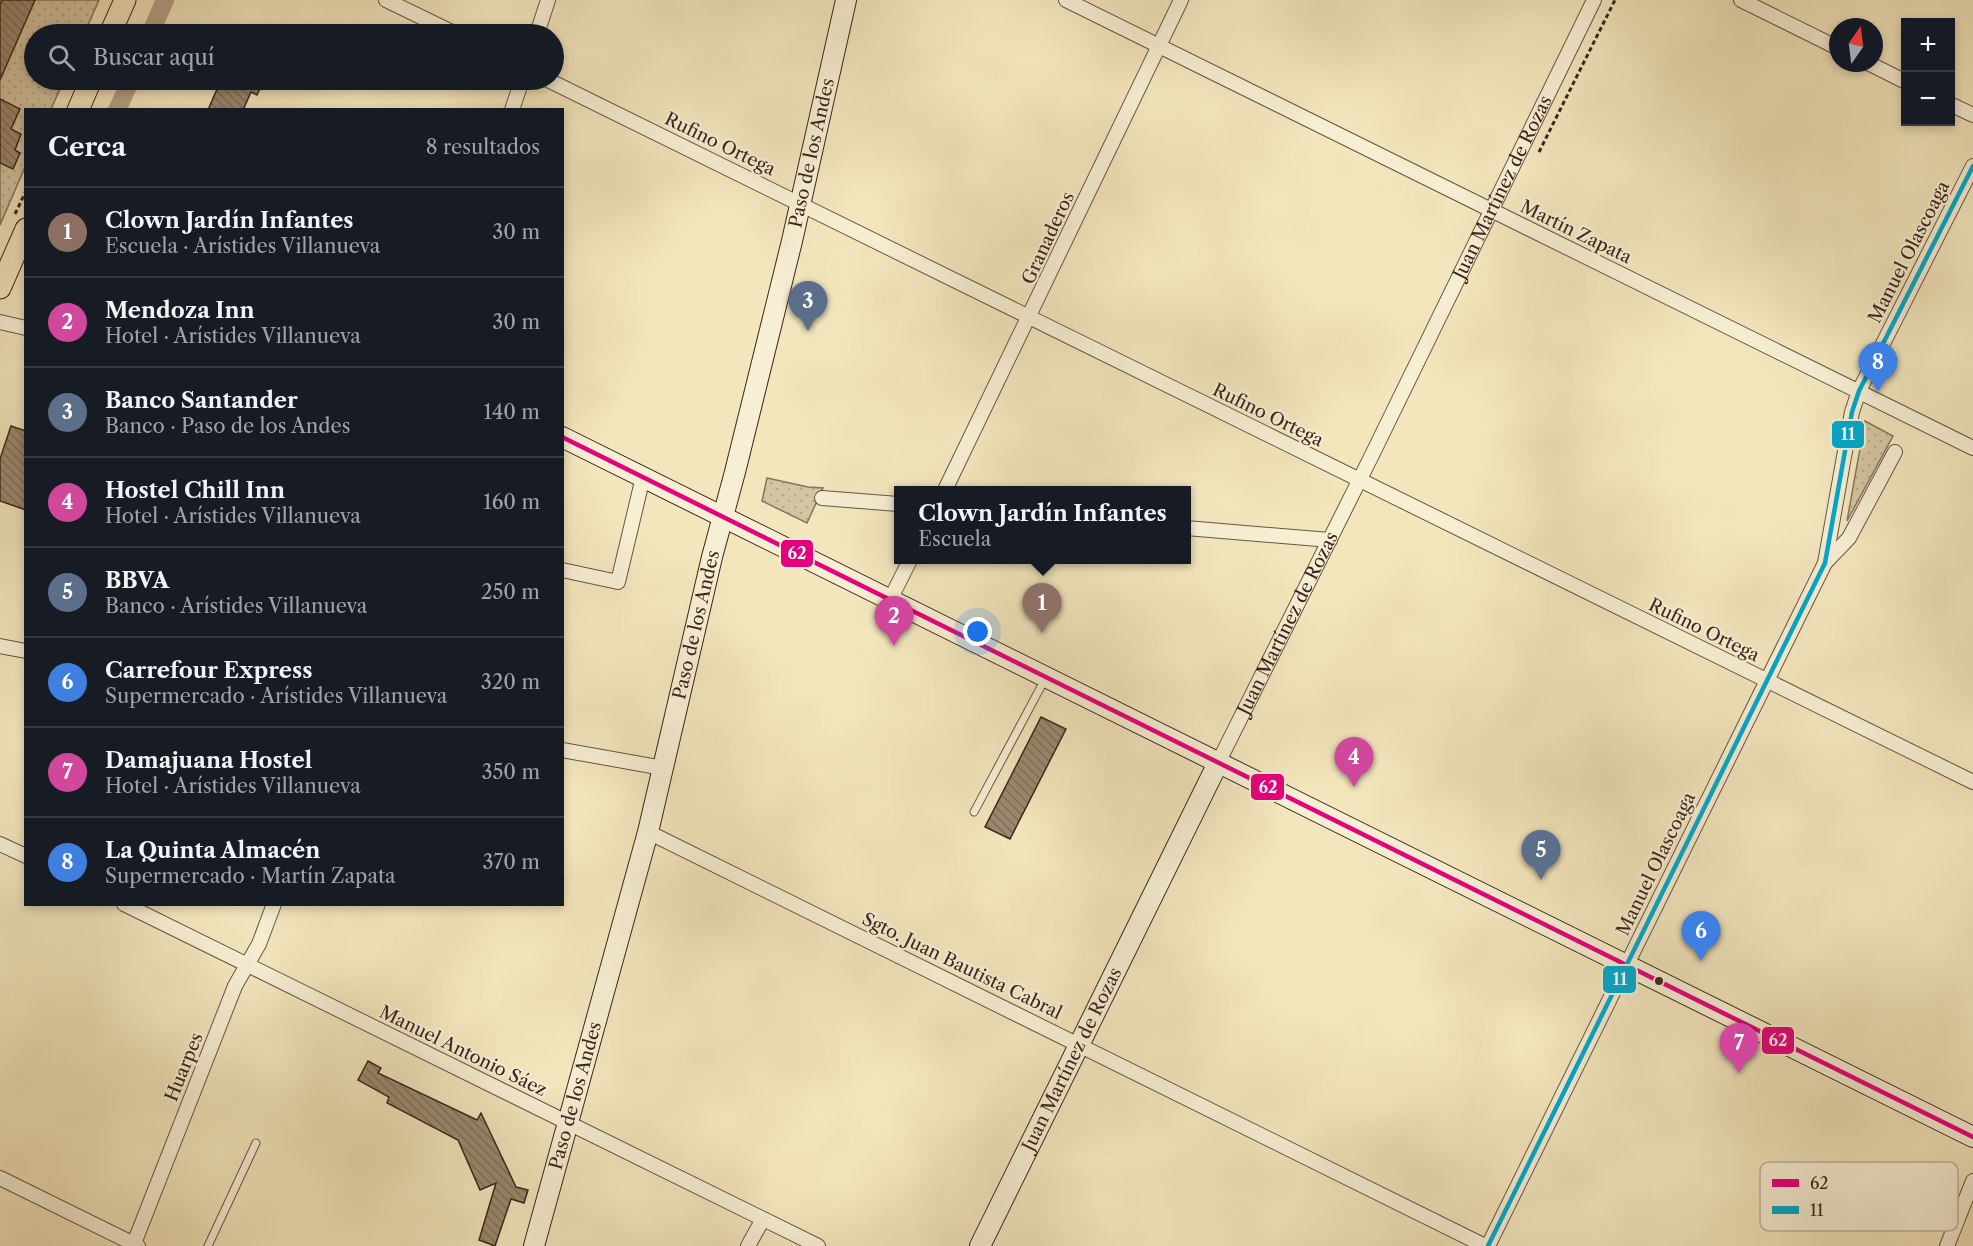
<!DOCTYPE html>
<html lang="es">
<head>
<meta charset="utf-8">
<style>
  :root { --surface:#171b24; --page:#242831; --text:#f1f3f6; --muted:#9ea1a6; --line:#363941; --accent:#c59692 }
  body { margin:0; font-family:"Libre Caslon Text",serif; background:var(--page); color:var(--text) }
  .controls { position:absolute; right:18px; top:18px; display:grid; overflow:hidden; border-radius:0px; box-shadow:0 3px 9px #0003 }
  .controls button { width:54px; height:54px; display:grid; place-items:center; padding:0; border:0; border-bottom:2px solid var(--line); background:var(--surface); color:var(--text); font:30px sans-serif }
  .compass { position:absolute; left:1829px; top:18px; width:54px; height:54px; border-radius:50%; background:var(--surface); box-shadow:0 3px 9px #0003; rotate:14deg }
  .you { position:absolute; left:978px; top:632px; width:21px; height:21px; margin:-15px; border:4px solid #fff; border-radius:50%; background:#1a73e8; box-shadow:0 0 0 9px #1a73e833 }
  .badge { display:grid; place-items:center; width:39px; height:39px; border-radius:50%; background:var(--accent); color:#fff; font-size:20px; font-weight:700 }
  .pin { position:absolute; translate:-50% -50px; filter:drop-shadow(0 2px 3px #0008) }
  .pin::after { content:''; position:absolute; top:32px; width:21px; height:18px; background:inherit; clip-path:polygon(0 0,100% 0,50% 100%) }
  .popup { position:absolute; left:894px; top:486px; width:297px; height:78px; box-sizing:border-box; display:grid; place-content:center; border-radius:0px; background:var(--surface); filter:drop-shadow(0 2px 4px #0005); font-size:20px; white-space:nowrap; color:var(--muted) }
  .popup b { font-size:22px; color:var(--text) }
  .popup::after { content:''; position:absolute; left:50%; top:100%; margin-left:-12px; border:12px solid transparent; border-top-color:var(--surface) }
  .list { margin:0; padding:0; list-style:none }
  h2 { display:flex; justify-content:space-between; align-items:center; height:78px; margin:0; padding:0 24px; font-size:26px }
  h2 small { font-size:20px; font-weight:400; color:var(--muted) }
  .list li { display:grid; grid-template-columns:39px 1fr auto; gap:18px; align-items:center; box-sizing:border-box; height:90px; padding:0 24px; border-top:2px solid var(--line) }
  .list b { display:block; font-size:22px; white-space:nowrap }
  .list p { margin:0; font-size:20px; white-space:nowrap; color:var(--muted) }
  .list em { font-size:20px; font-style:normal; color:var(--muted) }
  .icon { flex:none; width:33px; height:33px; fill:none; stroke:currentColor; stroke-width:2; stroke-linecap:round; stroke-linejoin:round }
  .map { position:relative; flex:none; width:1973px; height:1246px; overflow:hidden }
  .search { position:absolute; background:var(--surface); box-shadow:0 3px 9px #0003; left:24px; top:24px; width:540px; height:66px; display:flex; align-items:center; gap:15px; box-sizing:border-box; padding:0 21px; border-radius:33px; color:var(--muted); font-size:22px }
  .panel { position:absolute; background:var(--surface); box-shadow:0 3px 9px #0003; left:24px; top:108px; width:540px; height:798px; border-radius:0px }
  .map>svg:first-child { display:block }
  .park { fill:url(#park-dots); stroke:#87755f; stroke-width:1.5 }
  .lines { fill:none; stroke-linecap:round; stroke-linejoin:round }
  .canal { stroke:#b4a486; stroke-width:18 }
  .building { fill:url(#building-back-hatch); stroke:#3a251c; stroke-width:1.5 }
  .lane-casing { stroke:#685544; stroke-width:9 }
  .street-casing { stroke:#685544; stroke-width:16 }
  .secondary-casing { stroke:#3a251c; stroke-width:22 }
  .primary-casing { stroke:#3a251c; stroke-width:23 }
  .path { stroke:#3a251c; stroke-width:3; stroke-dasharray:4.5 3; stroke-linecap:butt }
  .lane { stroke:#f7efd4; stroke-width:7 }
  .street { stroke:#f7efd4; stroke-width:14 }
  .secondary { stroke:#f7efd4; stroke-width:20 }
  .primary { stroke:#f3e6bd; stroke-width:21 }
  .bus-1-casing { stroke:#f7efd4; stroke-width:9 }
  .bus-2-casing { stroke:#f7efd4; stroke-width:9 }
  .bus-1 { stroke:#e5007d; stroke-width:4.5 }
  .bus-2 { stroke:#00a9ce; stroke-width:4.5 }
  .bus-dot { fill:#3a251c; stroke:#f7efd4; stroke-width:2 }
  .labels { text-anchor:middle; stroke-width:4.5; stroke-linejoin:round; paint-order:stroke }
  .street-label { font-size:18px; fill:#3a251c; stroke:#f7efd4 }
  .key { fill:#f7efd4; stroke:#beb29d; stroke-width:1.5 }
  .key-label { font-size:16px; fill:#3a251c }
  .line-badge { stroke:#f7efd4; stroke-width:2 }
  .badge-label { font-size:16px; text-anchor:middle; font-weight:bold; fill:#fff }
</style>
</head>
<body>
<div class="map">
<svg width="1973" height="1246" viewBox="0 0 1973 1246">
  <defs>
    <pattern id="park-dots" width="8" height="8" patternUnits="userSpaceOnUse" patternTransform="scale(1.5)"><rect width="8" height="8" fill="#d4c5a2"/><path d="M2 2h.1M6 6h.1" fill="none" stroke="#b7a98b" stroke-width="1.8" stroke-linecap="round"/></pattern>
    <pattern id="building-back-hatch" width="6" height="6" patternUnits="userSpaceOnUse" patternTransform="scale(1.5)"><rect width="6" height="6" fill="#9a8970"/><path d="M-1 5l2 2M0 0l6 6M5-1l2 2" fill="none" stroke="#7f705b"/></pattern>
  </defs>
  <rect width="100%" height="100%" fill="#f3e6bd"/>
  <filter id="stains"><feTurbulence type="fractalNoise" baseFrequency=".00333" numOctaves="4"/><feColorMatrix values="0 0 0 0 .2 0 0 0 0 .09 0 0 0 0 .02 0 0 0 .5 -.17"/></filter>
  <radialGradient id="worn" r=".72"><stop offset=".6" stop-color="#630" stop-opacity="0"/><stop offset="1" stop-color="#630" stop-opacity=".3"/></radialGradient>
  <path class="park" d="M0 0H99L84 34H34V80H64L51 109 26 110 25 167 0 225Z
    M1865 421 1893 436 1847 521Z
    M767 478 808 487 823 488 807 523 762 501Z"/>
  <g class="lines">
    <path class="canal" d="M150 34 165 0
      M117 110 131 80"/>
  </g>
  <path class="building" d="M2 0H35L0 80V5Z
    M221 80H264L257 95 251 92 243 110H208Z
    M0 99 20 109 11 129 21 134 15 150 20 153 13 169 0 163Z
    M11 426 26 431V510L0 501V459Z
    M1041 717 1066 729 1010 839 985 827Z
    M368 1061 381 1068 378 1073 477 1120 481 1113 516 1187 528 1190 524 1203 511 1199 495 1246 479 1240 496 1183 480 1190 458 1140 387 1103 389 1097 358 1080Z"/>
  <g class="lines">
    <g class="lane-casing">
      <path id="lane" d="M974 812 1045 679
        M208 1246 256 1143"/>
    </g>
    <g class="street-casing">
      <g id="street">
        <path d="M386 0 456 34"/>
        <path d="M1066 0 1973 448"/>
        <path d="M1741 0 1838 48"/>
        <path d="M537 34 548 0"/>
        <path d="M1868 63 1906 82"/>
        <path d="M548 80 1973 782"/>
        <path d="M1950 104 1973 115"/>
        <path d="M512 110 522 80"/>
        <path d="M0 322 26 328"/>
        <path d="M945 490 1181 0"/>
        <path d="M822 498 898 504"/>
        <path d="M1186 528 1330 540"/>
        <path d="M1825 563 1849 538 1895 452"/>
        <path d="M562 570 618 582 643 477"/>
        <path d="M890 600 910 560"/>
        <path d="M0 646 26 651"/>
        <path d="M562 750 663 768"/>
        <path id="s1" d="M1218 763 1372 455 1594 0"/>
        <path d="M648 832 1485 1246"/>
        <path d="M0 844 26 856"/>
        <path d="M124 904 818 1246"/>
        <path d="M0 1178 138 1246"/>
        <path d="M133 1246 235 986 259 944 274 904"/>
        <path d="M748 1246 763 1219"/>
        <path d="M1488 1246 1825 563 1852 412 1859 391 1973 166"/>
        <path d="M1947 1246 1973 1181"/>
      </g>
    </g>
    <g class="secondary-casing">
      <g id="secondary">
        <path d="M562 437 1973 1137"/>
        <path id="s2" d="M534 1246 648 832 712 557 735 472 792 241 846 0"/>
        <path id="s3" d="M980 1246 1218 763"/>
      </g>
    </g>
    <g class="primary-casing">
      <path id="primary" d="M110 34 125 0
        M78 110 91 80
        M0 288 26 229"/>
    </g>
    <path class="path" d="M1539 152 1615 0
      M15 214 26 191"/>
    <use href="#lane" class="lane"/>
    <use href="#street" class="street"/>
    <use href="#secondary" class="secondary"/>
    <use href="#primary" class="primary"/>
    <g class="bus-1-casing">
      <path id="bus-1" d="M562 437 1973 1137"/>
    </g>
    <g class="bus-2-casing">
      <path id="bus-2" d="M1488 1246 1825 563 1852 412 1859 391 1973 166"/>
    </g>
    <use href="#bus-1" class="bus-1"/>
    <use href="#bus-2" class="bus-2"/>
  </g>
  <circle class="bus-dot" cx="1659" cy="981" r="5"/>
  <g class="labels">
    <g class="street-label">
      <text transform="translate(720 144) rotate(26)" y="6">Rufino Ortega</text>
      <text dy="6" stroke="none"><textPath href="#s2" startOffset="1128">Paso de los Andes</textPath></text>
      <text dy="6" stroke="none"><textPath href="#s1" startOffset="642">Juan Martínez de Rozas</textPath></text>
      <text transform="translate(1576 232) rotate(26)" y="6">Martín Zapata</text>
      <text transform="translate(1048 238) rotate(-65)" y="6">Granaderos</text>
      <text transform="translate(1909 252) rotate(-63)" y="6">Manuel Olascoaga</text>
      <text transform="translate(1268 415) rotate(26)" y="6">Rufino Ortega</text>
      <text dy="6" stroke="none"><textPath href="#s1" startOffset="156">Juan Martínez de Rozas</textPath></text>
      <text dy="6" stroke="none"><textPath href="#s2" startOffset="642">Paso de los Andes</textPath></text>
      <text transform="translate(1704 630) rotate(26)" y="6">Rufino Ortega</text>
      <text transform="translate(1656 864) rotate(-64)" y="6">Manuel Olascoaga</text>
      <text transform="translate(962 966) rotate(26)" y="6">Sgto. Juan Bautista Cabral</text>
      <text transform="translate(463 1051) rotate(26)" y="6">Manuel Antonio Sáez</text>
      <text dy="6" stroke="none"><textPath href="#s3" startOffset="208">Juan Martínez de Rozas</textPath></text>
      <text transform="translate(184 1067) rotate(-68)" y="6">Huarpes</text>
      <text dy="6" stroke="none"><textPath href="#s2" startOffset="156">Paso de los Andes</textPath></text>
    </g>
  </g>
  <rect x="1760" y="1162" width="198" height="69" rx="9" class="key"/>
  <rect x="1772" y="1179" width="27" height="8" fill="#e5007d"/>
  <rect x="1772" y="1206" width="27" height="8" fill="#00a9ce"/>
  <g class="key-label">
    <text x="1810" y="1189">62</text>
    <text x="1810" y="1216">11</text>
  </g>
  <g class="line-badge">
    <rect x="1831" y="420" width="34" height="29" rx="6" fill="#00a9ce"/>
    <rect x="780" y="539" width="34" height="29" rx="6" fill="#e5007d"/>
    <rect x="1250" y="773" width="35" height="28" rx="6" fill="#e5007d"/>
    <rect x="1602" y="965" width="35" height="29" rx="6" fill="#00a9ce"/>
    <rect x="1761" y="1026" width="34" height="29" rx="6" fill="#e5007d"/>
  </g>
  <g class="badge-label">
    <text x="1848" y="440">11</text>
    <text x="797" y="559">62</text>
    <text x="1268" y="793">62</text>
    <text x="1620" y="985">11</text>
    <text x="1778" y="1046">62</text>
  </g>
  <rect width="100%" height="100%" filter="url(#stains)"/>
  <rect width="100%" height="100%" fill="url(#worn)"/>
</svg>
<div class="controls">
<button>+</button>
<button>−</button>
</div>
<svg class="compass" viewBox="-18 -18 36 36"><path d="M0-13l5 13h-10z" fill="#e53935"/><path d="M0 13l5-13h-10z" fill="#9ea1a6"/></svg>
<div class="you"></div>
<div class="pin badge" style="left:1042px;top:633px;background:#8d6e63">1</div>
<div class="popup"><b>Clown Jardín Infantes</b>Escuela</div>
<div class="pin badge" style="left:894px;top:646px;background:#d1479c">2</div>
<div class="pin badge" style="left:808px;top:331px;background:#5c6f8a">3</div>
<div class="pin badge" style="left:1354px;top:787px;background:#d1479c">4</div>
<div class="pin badge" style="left:1541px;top:880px;background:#5c6f8a">5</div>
<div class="pin badge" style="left:1701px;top:961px;background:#3f7fe0">6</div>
<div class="pin badge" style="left:1739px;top:1073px;background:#d1479c">7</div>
<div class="pin badge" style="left:1878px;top:392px;background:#3f7fe0">8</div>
<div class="search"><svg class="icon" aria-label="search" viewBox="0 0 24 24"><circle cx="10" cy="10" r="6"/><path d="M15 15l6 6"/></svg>Buscar aquí</div>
<section class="panel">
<h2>Cerca<small>8 resultados</small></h2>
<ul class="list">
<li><span class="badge" style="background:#8d6e63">1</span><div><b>Clown Jardín Infantes</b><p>Escuela · Arístides Villanueva</p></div><em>30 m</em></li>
<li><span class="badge" style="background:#d1479c">2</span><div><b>Mendoza Inn</b><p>Hotel · Arístides Villanueva</p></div><em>30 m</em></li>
<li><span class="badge" style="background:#5c6f8a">3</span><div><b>Banco Santander</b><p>Banco · Paso de los Andes</p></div><em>140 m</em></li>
<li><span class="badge" style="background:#d1479c">4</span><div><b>Hostel Chill Inn</b><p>Hotel · Arístides Villanueva</p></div><em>160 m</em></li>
<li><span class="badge" style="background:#5c6f8a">5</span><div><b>BBVA</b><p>Banco · Arístides Villanueva</p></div><em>250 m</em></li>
<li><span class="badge" style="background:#3f7fe0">6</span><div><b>Carrefour Express</b><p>Supermercado · Arístides Villanueva</p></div><em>320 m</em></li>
<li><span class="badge" style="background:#d1479c">7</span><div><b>Damajuana Hostel</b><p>Hotel · Arístides Villanueva</p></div><em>350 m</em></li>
<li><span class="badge" style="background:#3f7fe0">8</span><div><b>La Quinta Almacén</b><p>Supermercado · Martín Zapata</p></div><em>370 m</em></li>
</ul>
</section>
</div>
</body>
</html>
